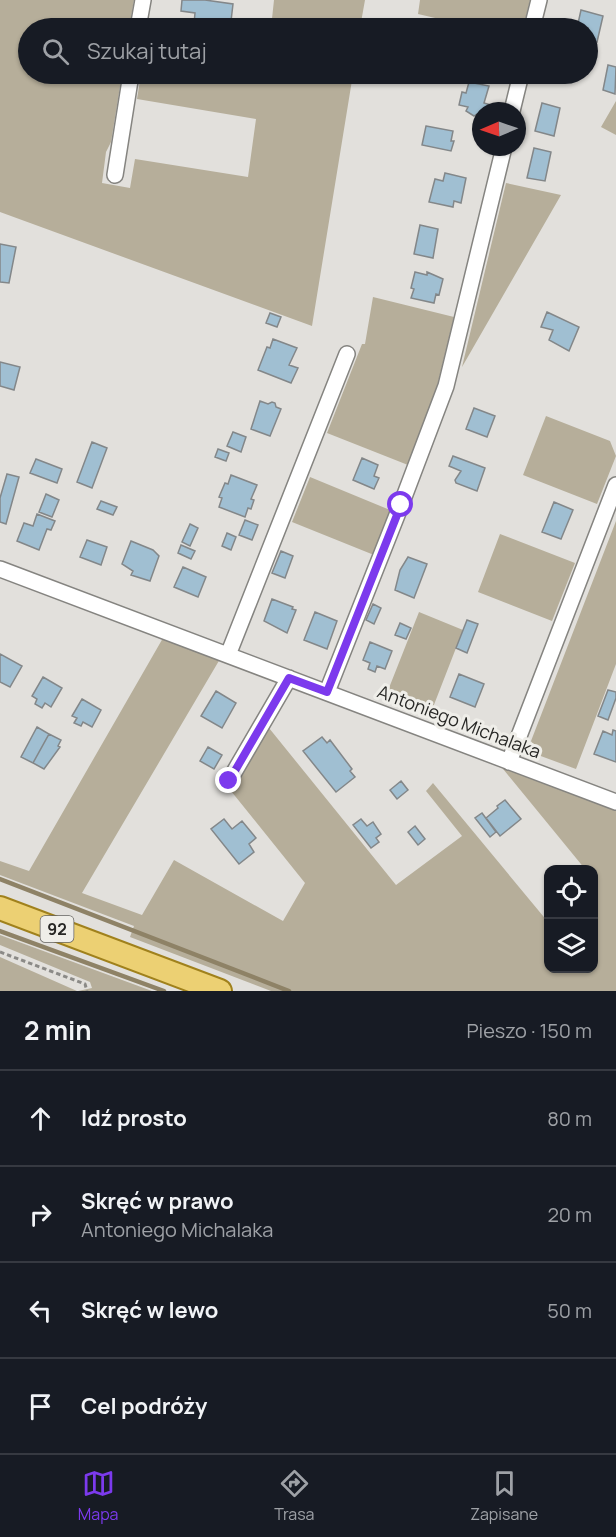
<!DOCTYPE html>
<html lang="pl">
<head>
<meta charset="utf-8">
<style>
  :root { --surface:#171b24; --page:#242831; --text:#f1f3f6; --muted:#9ea1a6; --line:#363941; --accent:#7c3aed }
  body { margin:0; font-family:Manrope,sans-serif; background:var(--page); color:var(--text) }
  .controls { position:absolute; right:18px; bottom:18px; display:grid; overflow:hidden; border-radius:12px; box-shadow:0 2px 4px #0004 }
  .controls button { width:54px; height:54px; display:grid; place-items:center; padding:0; border:0; border-bottom:2px solid var(--line); background:var(--surface); color:var(--text); font:30px sans-serif }
  .compass { position:absolute; left:472px; top:102px; width:54px; height:54px; border-radius:50%; background:var(--surface); box-shadow:0 2px 4px #0004; rotate:268deg }
  .stop { position:absolute; width:18px; height:18px; margin:-14px; border:4px solid #7c3aed; border-radius:50%; background:#fff }
  .stop.end { background:#7c3aed; border-color:#fff; box-shadow:0 2px 6px #0008 }
  .list { margin:0; padding:0; list-style:none }
  h2 { display:flex; justify-content:space-between; align-items:center; height:78px; margin:0; padding:0 24px; font-size:26px }
  h2 small { font-size:20px; font-weight:400; color:var(--muted) }
  .list li { display:grid; grid-template-columns:39px 1fr auto; gap:18px; align-items:center; box-sizing:border-box; height:96px; padding:0 24px; border-top:2px solid var(--line) }
  .list b { display:block; font-size:22px; white-space:nowrap }
  .list p { margin:0; font-size:20px; white-space:nowrap; color:var(--muted) }
  .list em { font-size:20px; font-style:normal; color:var(--muted) }
  .icon { flex:none; width:33px; height:33px; fill:none; stroke:currentColor; stroke-width:2; stroke-linecap:round; stroke-linejoin:round }
  .map { position:relative; flex:none; width:616px; height:991px; overflow:hidden }
  .search { position:absolute; background:var(--surface); box-shadow:0 2px 4px #0004; left:18px; right:18px; top:18px; height:66px; display:flex; align-items:center; gap:15px; box-sizing:border-box; padding:0 21px; border-radius:33px; color:var(--muted); font-size:22px }
  .sheet { height:462px; background:var(--surface) }
  nav { display:flex; justify-content:space-around; align-items:center; box-sizing:border-box; height:84px; border-top:2px solid var(--line); background:var(--surface); font-size:16px; color:var(--muted) }
  nav a { display:grid; justify-items:center; gap:3px }
  nav .on { color:var(--accent) }
  .map>svg:first-child { display:block }
  .green { fill:#b6ae9a }
  .lines { fill:none; stroke-linecap:round; stroke-linejoin:round }
  .stream { stroke:#8e8266; stroke-width:4.5 }
  .building { fill:#a0bfd2; stroke:#838789; stroke-width:1.5 }
  .street-casing { stroke:#858480; stroke-width:18 }
  .primary-casing { stroke:#a0811c; stroke-width:26 }
  .path { stroke:#8b8a87; stroke-width:3; stroke-dasharray:4.5 3; stroke-linecap:butt }
  .street { stroke:#fff; stroke-width:15 }
  .primary { stroke:#ecd073; stroke-width:22 }
  .route { stroke:#7c3aed; stroke-width:8 }
  .labels { text-anchor:middle; stroke-width:6; stroke-linejoin:round; paint-order:stroke }
  .shield { fill:#efeee9; stroke:#646360; stroke-width:1.5 }
  .shield-label { font-size:16px; font-weight:bold; fill:#282826 }
  .street-label { font-size:18px; fill:#282826; stroke:#efeee9 }
</style>
</head>
<body>
<div class="map">
<svg width="616" height="991" viewBox="0 0 616 991">
  <rect width="100%" height="100%" fill="#e2e0dc"/>
  <path class="green" d="M0 0H134L129 28H28V74H122L111 142 106 152 102 183 130 188 135 159 248 177 256 119 137 99 141 74H353L312 326 0 212Z
    M274 0H365L360 28H271Z
    M420 0H530L523 28H478L418 14Z
    M616 101V135L601 127Z
    M506 183 561 195 462 367Z
    M373 297 454 317 433 403 408 465 327 433 362 344H365Z
    M546 416 610 441 616 456 597 504 523 475Z
    M310 477 390 510 374 555 292 522Z
    M616 521V664L576 769 538 755 531 741Z
    M500 534 575 563 552 621 478 592Z
    M419 612 463 630 430 715 385 698Z
    M163 638 220 659 82 893 142 915 174 860 283 921 305 883 231 791 269 728 396 885 462 836 426 791 433 783 548 922V969H594V890L598 886 594 880V870L585 869 499 764 616 808V991H271L130 937 134 926 0 875V861L29 871Z
    M0 935 152 991H78L92 988 90 982 0 945Z
    M0 957 77 991H0Z"/>
  <g class="lines">
    <path class="stream" d="M0 879 289 991
      M0 931 164 991"/>
  </g>
  <path class="building" d="M182 0H205L233 4 231 21 221 19 220 28 194 24 195 13 181 11Z
    M581 10 603 16 597 42 588 40V28H577Z
    M608 65 616 67 615 94 603 90Z
    M547 74H574L572 81Z
    M469 82 489 86 484 103 491 105 489 111H481V115L477 114 474 116 466 111 468 107 459 105 462 92 466 93Z
    M542 103 560 108 554 136 535 131Z
    M426 126 453 131 451 141H454L451 151 422 145Z
    M534 148 551 152 545 181 527 178Z
    M445 173 466 178 461 203 454 201 453 207 429 202 435 179 443 181Z
    M420 225 438 229 433 258 414 254Z
    M0 244 16 247 9 283 0 282Z
    M415 272 427 275V272L443 279 439 295 436 294 434 303 411 298 414 289 411 288Z
    M547 312 579 327 569 351 549 340 553 330 541 327Z
    M270 313 281 317 277 327 266 323Z
    M273 339 297 348 289 365 298 368 291 383 258 370 267 347 270 348Z
    M0 362 20 367 14 390 0 386Z
    M260 401 268 404 272 402 275 403 276 407 281 409 270 436 251 429Z
    M474 408 495 416 487 437 466 429Z
    M233 432 246 437 241 452 227 446Z
    M92 442 107 448 92 488 77 482Z
    M218 449 229 453 226 461 215 457Z
    M453 456 485 468 477 491 456 483 455 480 461 471 449 466Z
    M362 458 378 465 374 476 379 478 374 489 353 480Z
    M36 459 62 469 57 483 30 473Z
    M7 474 19 477 6 524 0 522V498Z
    M231 475 257 485 251 499 254 500 251 509 248 508 245 517 219 507 222 498 219 497 225 483 228 484Z
    M46 494 59 500 52 517 39 512Z
    M101 501 117 507 113 515 97 509Z
    M554 502 573 510 561 539 542 532Z
    M37 514 55 521 51 530 47 529 39 550 17 541 24 523 33 526Z
    M245 520 258 525 252 540 239 535Z
    M190 524 198 528 190 546 182 542Z
    M227 533 236 537 231 550 222 546Z
    M87 540 107 547 101 565 80 557Z
    M131 541 153 550 159 556 150 581 131 575 133 571 122 564Z
    M181 545 195 551 191 559 178 553Z
    M281 551 293 556 285 578 272 573Z
    M408 557 427 564 414 598 395 590 400 570Z
    M183 567 206 577 198 597 174 587Z
    M272 599 293 607 292 609 296 610 287 633 264 621Z
    M373 604 381 608 374 624 366 620Z
    M315 612 337 621 327 649 304 640Z
    M467 620 478 624 467 653 456 648Z
    M400 623 411 628 406 639 395 635Z
    M370 642 392 651 385 669 377 666 375 672 368 669 370 663 363 660Z
    M0 654 22 666 10 687 0 682Z
    M459 674 484 684 475 707 450 697Z
    M43 677 62 688 51 707 45 703 42 708 35 704 37 699 32 696Z
    M608 690 616 692V698L608 720 598 716Z
    M216 691 236 703 222 728 201 716Z
    M82 699 101 710 92 727 83 722 81 726 74 723 77 718 72 716Z
    M37 727 49 734 33 763 21 757Z
    M613 730 616 731V762L594 754 603 731 612 735Z
    M49 734 61 740 58 746 60 747 44 769 33 763Z
    M322 737 327 743 330 740 352 769 350 771 355 777 336 792 303 751Z
    M208 747 222 755 214 769 200 761Z
    M401 781 408 790 397 799 390 790Z
    M505 800 521 819 500 836 486 818 498 808 497 806Z
    M482 813 496 832 490 837 475 818Z
    M224 819 232 829 242 821 256 838 249 844 254 852 239 864 211 829Z
    M361 819 367 826 373 822 381 834 376 838 379 842 371 848 353 825Z
    M415 826 425 839 418 845 408 832Z"/>
  <g class="lines">
    <g class="street-casing">
      <path id="street" d="M138 28 143 0
        M532 28 539 0
        M512 111 521 74
        M115 175 131 74
        M0 569 616 802
        M228 655 347 354
        M327 692 401 505 446 386 504 147
        M509 762 616 485
        M229 781 289 678"/>
    </g>
    <g class="primary-casing">
      <path id="primary" d="M0 908 220 991"/>
    </g>
    <path class="path" d="M0 952 85 984 87 991"/>
    <use href="#street" class="street"/>
    <use href="#primary" class="primary"/>
  </g>
  <g class="lines">
    <path class="route" d="M229 781 289 678 327 692 401 505"/>
  </g>
  <g class="labels">
    <rect class="shield" x="40.5" y="916" width="33" height="26" rx="4.5"/>
    <g class="shield-label">
      <text x="57" y="935">92</text>
    </g>
    <g class="street-label">
      <text transform="translate(459 722) rotate(21)" y="6">Antoniego Michalaka</text>
    </g>
  </g>
</svg>
<div class="controls">
<button><svg class="icon" aria-label="locate" viewBox="0 0 24 24"><circle cx="12" cy="12" r="6"/><path d="M12 2v4M12 18v4M2 12h4M18 12h4"/></svg></button>
<button><svg class="icon" aria-label="layers" viewBox="0 0 24 24"><path d="M12 4l9 5-9 5-9-5zM3 14l9 5 9-5"/></svg></button>
</div>
<svg class="compass" viewBox="-18 -18 36 36"><path d="M0-13l5 13h-10z" fill="#e53935"/><path d="M0 13l5-13h-10z" fill="#9ea1a6"/></svg>
<div class="stop" style="left:401px;top:505px"></div>
<div class="stop end" style="left:229px;top:781px"></div>
<div class="search"><svg class="icon" aria-label="search" viewBox="0 0 24 24"><circle cx="10" cy="10" r="6"/><path d="M15 15l6 6"/></svg>Szukaj tutaj</div>
</div>
<section class="sheet">
<h2>2 min<small>Pieszo · 150 m</small></h2>
<ul class="list">
<li><svg class="icon" aria-label="ahead" viewBox="0 0 24 24"><path d="M12 20V5M6 11l6-6 6 6"/></svg><div><b>Idź prosto</b></div><em>80 m</em></li>
<li><svg class="icon" aria-label="right" viewBox="0 0 24 24"><path d="M7 20v-9h11M14 6l5 5-5 5"/></svg><div><b>Skręć w prawo</b><p>Antoniego Michalaka</p></div><em>20 m</em></li>
<li><svg class="icon" aria-label="left" viewBox="0 0 24 24"><path d="M17 20v-9H6M10 6l-5 5 5 5"/></svg><div><b>Skręć w lewo</b></div><em>50 m</em></li>
<li><svg class="icon" aria-label="arrive" viewBox="0 0 24 24"><path d="M6 21V4h12l-3 4 3 4H6"/></svg><div><b>Cel podróży</b></div></li>
</ul>
</section>
<nav>
<a class="on"><svg class="icon" aria-label="map" viewBox="0 0 24 24"><path d="M3 6l6-2 6 2 6-2v14l-6 2-6-2-6 2zM9 4v14M15 6v14"/></svg>Mapa</a>
<a><svg class="icon" aria-label="directions" viewBox="0 0 24 24"><path d="M12 3l9 9-9 9-9-9zM9 14v-3h6M13 9l2 2-2 2"/></svg>Trasa</a>
<a><svg class="icon" aria-label="saved" viewBox="0 0 24 24"><path d="M7 4h10v16l-5-4-5 4z"/></svg>Zapisane</a>
</nav>
</body>
</html>
